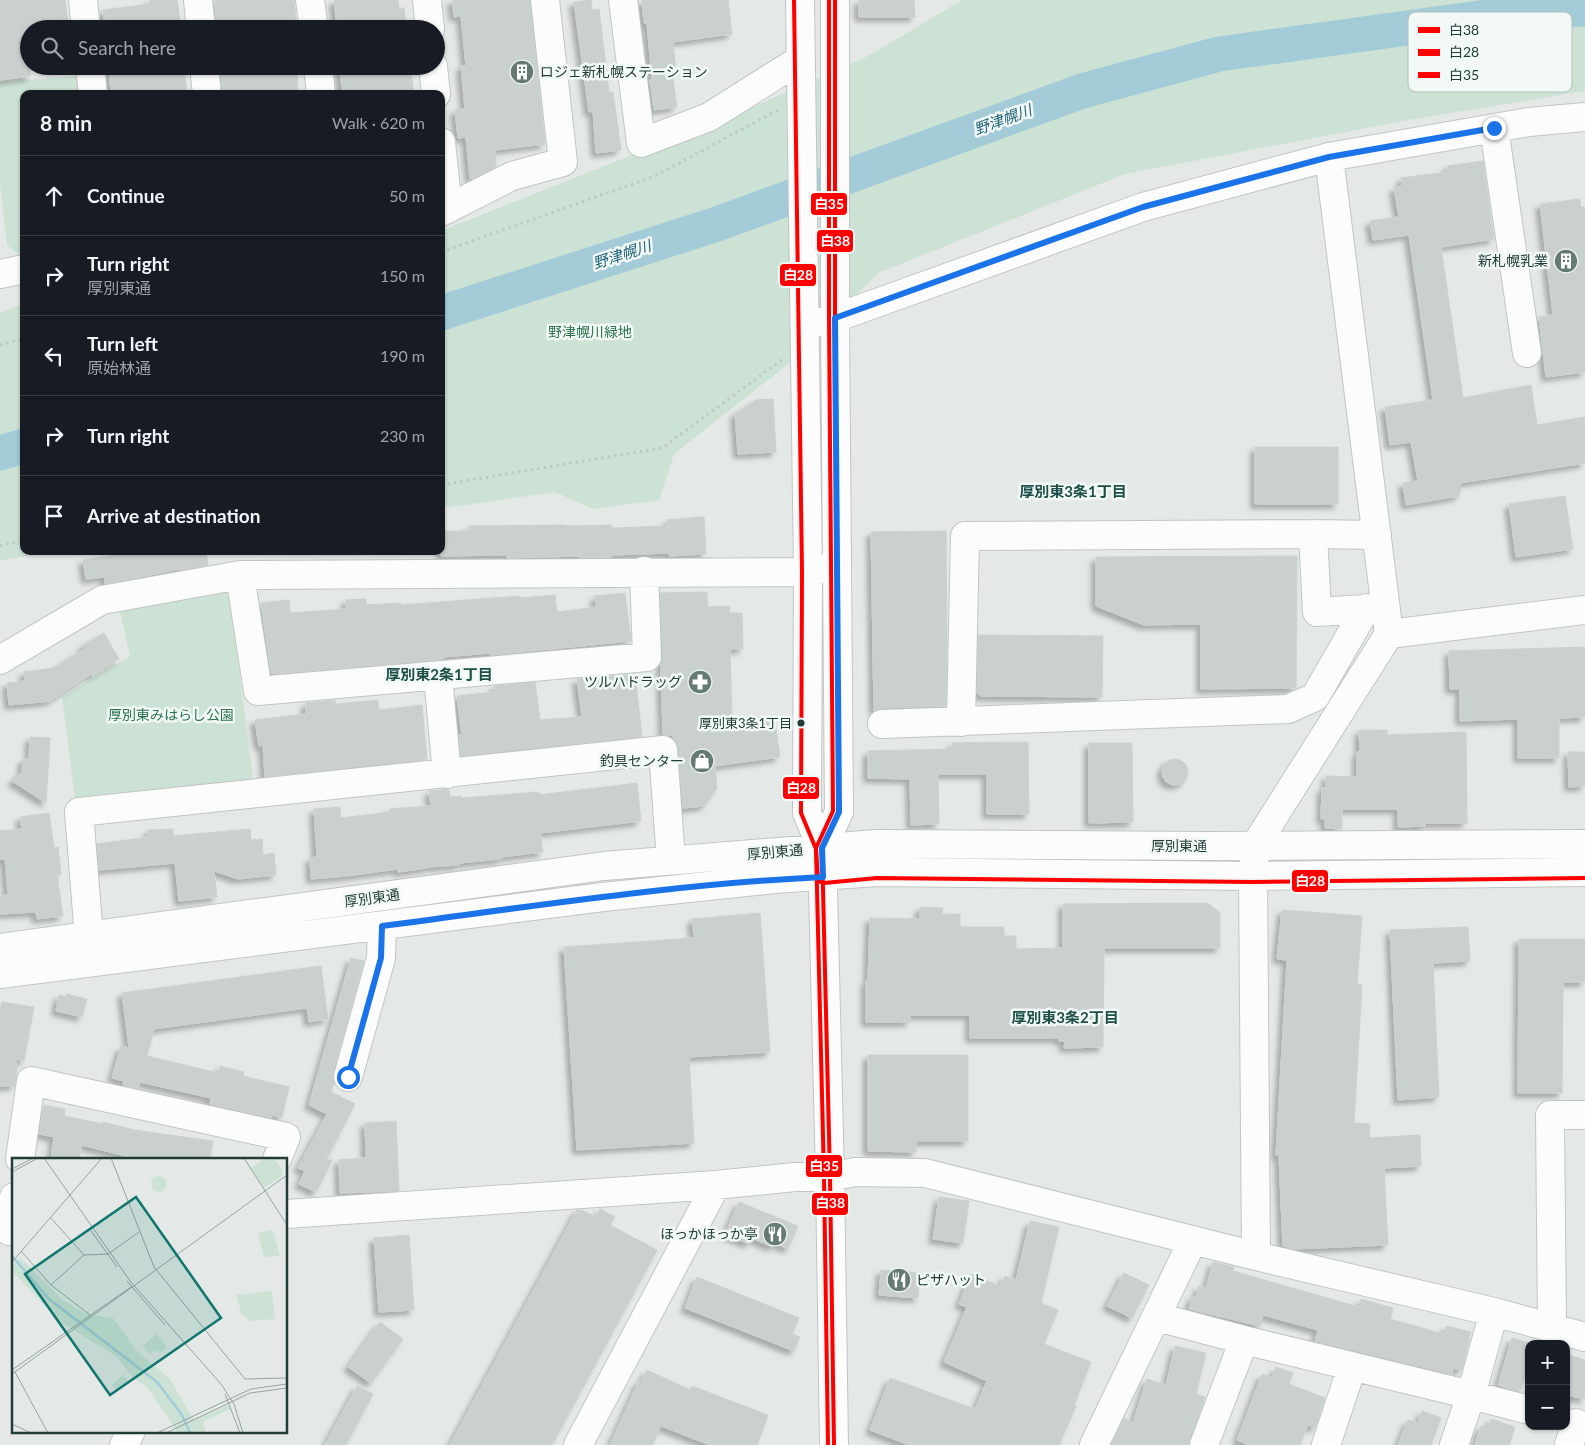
<!DOCTYPE html>
<html lang="en">
<head>
<meta charset="utf-8">
<style>
  :root { --surface:#171b24; --page:#20242c; --text:#f1f3f6; --muted:#9ea1a6; --line:#363941 }
  body { margin:0; font-family:Lato,"Noto Sans JP",sans-serif; background:var(--page); color:var(--text) }
  .controls { position:absolute; right:15px; bottom:15px; display:grid; overflow:hidden; border-radius:10px; box-shadow:0 1px 4px #0004 }
  .controls button { width:45px; height:45px; display:grid; place-items:center; padding:0; border:0; border-bottom:1px solid var(--line); background:var(--surface); color:var(--text); font:25px sans-serif }
  .stop { position:absolute; width:15px; height:15px; margin:-11px; border:4px solid #1a73e8; border-radius:50%; background:#fff }
  .stop.end { background:#1a73e8; border-color:#fff; box-shadow:0 1px 5px #0008 }
  .list { margin:0; padding:0; list-style:none }
  h2 { display:flex; justify-content:space-between; align-items:center; height:65px; margin:0; padding:0 20px; font-size:21px }
  h2 small { font-size:16px; font-weight:400; color:var(--muted) }
  .list li { display:grid; grid-template-columns:32px 1fr auto; gap:15px; align-items:center; box-sizing:border-box; height:80px; padding:0 20px; border-top:1px solid var(--line) }
  .list b { display:block; font-size:19px; white-space:nowrap }
  .list p { margin:0; font-size:16px; white-space:nowrap; color:var(--muted) }
  .list em { font-size:16px; font-style:normal; color:var(--muted) }
  .icon { flex:none; width:28px; height:28px; fill:none; stroke:currentColor; stroke-width:2; stroke-linecap:round; stroke-linejoin:round }
  .map { position:relative; flex:none; width:1585px; height:1445px; overflow:hidden }
  .search { position:absolute; background:var(--surface); box-shadow:0 1px 4px #0004; left:20px; top:20px; width:425px; height:55px; display:flex; align-items:center; gap:12px; box-sizing:border-box; padding:0 18px; border-radius:28px; color:var(--muted); font-size:19px }
  .panel { position:absolute; background:var(--surface); box-shadow:0 1px 4px #0004; left:20px; top:90px; width:425px; height:465px; border-radius:10px }
  .map>svg:first-child { display:block }
  .green { fill:#cce2d5 }
  .lines { fill:none; stroke-linecap:round; stroke-linejoin:round }
  .river { stroke:#a4ccd8; stroke-width:35 }
  .building { fill:#cad0ce; stroke:#ccd2d0; filter:url(#shadow) }
  .minor-casing { stroke:#c1c6c4; stroke-width:30 }
  .path { stroke:#c1c9c8; stroke-width:3; stroke-dasharray:2.5 4; stroke-linecap:butt }
  .minor { stroke:#fbfcfb; stroke-width:28 }
  .bus-1-casing { stroke:#f1f8f5; stroke-width:8 }
  .bus-2-casing { stroke:#f1f8f5; stroke-width:8 }
  .bus-3-casing { stroke:#f1f8f5; stroke-width:8 }
  .bus-1 { stroke:#f00; stroke-width:4 }
  .bus-2 { stroke:#f00; stroke-width:4 }
  .bus-3 { stroke:#f00; stroke-width:4 }
  .route { stroke:#1a73e8; stroke-width:6 }
  .bus-dot { fill:#213c38; stroke:#f1f8f5; stroke-width:2 }
  .labels { text-anchor:middle; stroke-width:5; stroke-linejoin:round; paint-order:stroke }
  .bus-label { font-size:13px; fill:#213c38; stroke:#f1f8f5; text-anchor:end }
  .poi-label { font-size:14px; fill:#213c38; stroke:#f1f8f5; text-anchor:end }
  .park-label { font-size:14px; fill:#2b744e; stroke:#f1f8f5 }
  .street-label { font-size:14px; fill:#213c38; stroke:#f1f8f5 }
  .water-label { font-size:15px; font-style:italic; fill:#1b5f79; stroke:#f1f8f5 }
  .neighbourhood-label { font-size:15px; font-weight:bold; fill:#1d4f48; stroke:#f1f8f5 }
  .inset-river { fill:none; stroke:#a4ccd8; stroke-width:2.5 }
  .inset-road { fill:none; stroke:#96a4a1; stroke-width:1 }
  .view { fill:#0f766e; fill-opacity:0.15; stroke:#0f766e; stroke-width:2.5 }
  .inset-edge { fill:none; stroke:#213c38; stroke-width:2.5 }
  .key { fill:#f1f8f5; stroke:#b3c0bc; stroke-width:1 }
  .key-label { font-size:14px; fill:#213c38 }
  .line-badge { stroke:#f1f8f5; stroke-width:2 }
  .badge-label { font-size:14px; text-anchor:middle; font-weight:bold; fill:#fff }
</style>
</head>
<body>
<div class="map">
<svg width="1585" height="1445" viewBox="0 0 1585 1445">
  <defs>
    <filter id="shadow"><feDropShadow dx="-4.5" dy="4.5" stdDeviation="2.5" flood-color="#0004"/></filter>
  </defs>
  <rect width="100%" height="100%" fill="#e4e9e7"/>
  <path class="green" d="M962 0H1585V91L1414 119 1125 174 878 273 787 365 674 454 659 500 593 509 555 492 452 507 441 506V231L748 109 868 56Z
    M78 76 80 94H24V254L19 255 7 245 0 183V82Z
    M24 304V551H50L0 561V313Z
    M228 585 253 778 75 799 62 697 130 656 118 603Z"/>
  <g class="lines">
    <path class="river" d="M441 313 714 225 1082 91 1219 54 1509 14 1585 9
      M0 453 24 446"/>
  </g>
  <path class="building" d="M0 0H65L69 29H25L31 76 0 80Z
    M150 0H177L181 29H105L103 10 150 4Z
    M215 0H294L297 29H216Z
    M334 0H398L399 8H404L407 29H337Z
    M452 0H530L545 144 495 150 496 166 473 178 470 179 466 137 458 138 455 110 465 109 461 66H466L461 16 454 17Z
    M591 0 592 10 599 9 609 92H613L621 150 596 153 593 111 589 112 574 2Z
    M642 0H728L732 34 673 42 676 72H672L677 107 654 110 650 80H652L647 23H644Z
    M859 0H914L915 17H859Z
    M109 66H184L187 94H111Z
    M220 66H297L298 94H223Z
    M339 66H410L414 94H343Z
    M1483 161 1494 239 1441 247 1463 398 1531 385 1537 425 1585 417V463L1460 483 1461 492H1459V496L1406 505 1403 483 1418 481 1411 442 1390 445 1385 407 1433 400 1409 235 1373 240 1370 221 1399 217 1394 188 1402 186 1401 178 1448 172 1447 166Z
    M1580 199 1581 207H1585V372L1546 377 1539 317 1553 315 1540 204Z
    M773 399 776 452 738 454 735 414 756 400Z
    M1255 447H1338V504H1255Z
    M1565 496 1573 549 1516 557 1509 504Z
    M704 517 706 554 669 556V553L612 555V557L579 558V556L507 558V555L441 556V531H469V526L566 525V526L612 525V528L667 526V520Z
    M946 531 947 635 946 706 881 708 874 711 871 532Z
    M138 551H206L208 565 180 570V569L105 584V577L86 579 83 560Z
    M1297 556 1296 688 1201 689V624L1144 625 1096 606V557Z
    M707 592 708 607 729 606 730 613H742L743 649H730L732 721 774 716 780 757 715 766 717 788 704 806 683 808 678 748 672 735H663L661 665 663 656 660 593Z
    M625 593 631 641 490 655 489 653 443 657V659L275 674 271 673 261 603 289 600 290 613 346 609V600L366 599V605L401 603V605L519 596V598L555 595 557 612 596 607 595 596Z
    M104 633 119 659 92 676 91 674 50 701 9 705 7 683 25 681 24 672 54 668 84 649 82 646Z
    M978 635 1103 636 1102 697 981 696 977 693Z
    M1585 647V717L1559 718V758H1518V719L1460 721V689H1450L1449 651Z
    M635 674 642 737 461 756 459 735H462L457 696 495 692 494 686 535 682 540 720 582 717 577 679Z
    M335 700 336 704 378 700 379 710 422 705 427 759 265 777 263 745 259 746 255 720 306 714V703Z
    M1359 730H1387V735L1466 732 1467 823H1425V826L1398 827V809H1342V829L1325 828V819H1321L1322 788H1326V776L1357 777V752H1360Z
    M30 737 50 738 46 803 12 781 22 772 23 759H29Z
    M1028 742 1029 814H987V774H938L939 824 911 825 910 779 868 778V751L952 749V743Z
    M1089 743H1132L1133 822 1089 823Z
    M1568 752H1585V786L1569 787Z
    M1162 772a13 13 0 1 1 26 0a13 13 0 1 1-26 0Z
    M637 783 641 821 540 833 543 852 501 857V859L459 863V865L427 867V868L398 872V869L346 876 311 879 310 858 317 857 314 809 340 807 341 818 390 812V809L431 806 429 791 449 789 450 797 461 796V798L539 792V795Z
    M49 813 54 848 58 847 61 874 57 875 63 916 37 919 36 912 0 914V896L8 895 5 859H0V831L22 829 20 817Z
    M173 829V836L250 829 251 840 262 839 263 855 274 853 276 875 238 879 214 871 217 897 179 901 175 863 99 870 97 844 149 837 148 830Z
    M1208 903 1220 913V948H1104L1103 1047 1064 1048 1065 1041H1059V1038H970V1015H910V1022H866V981H868L870 918 920 919V907L943 908 942 914H960V927H1004V936H1016V949L1063 948V904Z
    M1282 910 1362 916 1357 984 1362 985 1354 1123 1370 1124 1369 1138 1420 1135 1421 1166 1384 1168 1388 1245 1293 1249 1283 1246 1279 1156 1276 1155 1287 960 1277 959Z
    M760 913 770 1052 689 1057 694 1143 577 1150 564 947 694 938 692 919Z
    M1468 927 1470 961 1433 963 1439 1097 1398 1100 1390 930Z
    M1519 939H1585V982H1563L1562 1093H1518Z
    M351 958 364 961 333 1073 334 1083 331 1092 355 1104 326 1160H332L316 1192 299 1184 305 1171 298 1168 327 1114 309 1105Z
    M321 966 328 1019 309 1022 307 1008 154 1029 147 1056 218 1073 220 1066 244 1072 243 1076 289 1087 282 1118 272 1115V1118L210 1104 211 1098 140 1082 138 1089 123 1085 124 1081 112 1078 121 1046 129 1048 122 993Z
    M67 994 87 999 82 1017 56 1011 59 995 66 997Z
    M2 1002 34 1007 24 1061 16 1059 17 1076 14 1086H0V1016Z
    M868 1055H968V1141H916V1152L868 1151Z
    M44 1105 65 1109 64 1116 103 1124V1122L134 1130 213 1141 210 1159H137L82 1145 79 1159H51L54 1137 39 1134Z
    M396 1121 399 1191 340 1193 339 1160 366 1158 365 1123Z
    M939 1197 969 1201 963 1243 933 1239Z
    M739 1202 798 1226 788 1249 775 1243 773 1247 751 1238 749 1244 725 1234Z
    M600 1209 615 1217 610 1225 657 1250 552 1445H450L577 1210H582L596 1217Z
    M1030 1221 1059 1227 1041 1303 1058 1310 1044 1344 1091 1362 1074 1405 1076 1406 1059 1445H909L870 1430 890 1378 975 1409 987 1381 944 1362 967 1307 959 1304 971 1274 1000 1286 1005 1276 1016 1280Z
    M409 1235 414 1310 379 1312 374 1238Z
    M1213 1262 1234 1267 1233 1271 1359 1307 1361 1299 1393 1308 1390 1319 1444 1334 1446 1326 1471 1332 1462 1370 1453 1368 1452 1374 1315 1341 1318 1330 1263 1315 1260 1326 1189 1309 1192 1297H1196L1199 1286 1206 1288Z
    M881 1270 920 1273 918 1298 879 1295Z
    M1124 1273 1149 1285 1132 1318 1107 1306Z
    M697 1277 799 1318 792 1334 800 1337 794 1351 685 1308Z
    M380 1322 403 1339 371 1383 348 1367Z
    M1512 1338 1529 1343V1364L1520 1392 1498 1385Z
    M1175 1346 1206 1353 1196 1394 1205 1397 1189 1445H1111L1124 1418 1133 1423 1147 1379 1166 1385Z
    M1566 1354 1585 1360V1399L1566 1395Z
    M1276 1367 1293 1373 1289 1384 1325 1398 1315 1428 1308 1425 1300 1445H1249L1237 1440 1262 1374 1272 1378Z
    M647 1370 690 1390 692 1386 768 1415 757 1445H710L661 1426 652 1445H610L639 1381 641 1382Z
    M357 1386 373 1394 346 1445H325Z
    M1422 1411 1441 1418 1431 1445H1398L1408 1420 1418 1423Z
    M1491 1419 1515 1427 1509 1445H1475L1481 1426 1487 1428Z"/>
  <g class="lines">
    <g class="minor-casing">
      <path id="minor" d="M83 0 86 29
        M198 0 201 29
        M310 0 314 29
        M427 0 430 29
        M623 0 641 143 709 117 801 59
        M800 0 808 572 807 813 822 848 830 1177 834 1445
        M90 66 93 94
        M204 66 207 94
        M318 66 321 94
        M433 66 436 94
        M1494 128 1527 353
        M441 142 448 209
        M1329 157 1389 634
        M441 212 512 176 563 162 545 0
        M0 274 24 269
        M819 322 835 318 1143 207 1329 157 1529 122 1585 117
        M1313 534 1317 612 1379 608
        M240 575 258 691 647 657 644 571
        M0 660 102 600 240 575 808 572 836 565
        M438 676 447 774
        M961 722 965 536 1313 534 1377 535
        M882 724 1288 709 1315 697 1366 608
        M822 848 839 812 835 318V0
        M89 937 79 812 663 750 671 860
        M0 948 604 866 876 844 1207 846 1585 844
        M0 974 603 897 775 879 877 872 1253 876 1585 872
        M348 1077 381 958 382 926
        M20 1159 31 1081 286 1137 277 1159
        M286 1214 716 1185 795 1177H830L855 1172 925 1173 1256 1256 1494 1312 1585 1337
        M9 1231 14 1197
        M1256 1256 1253 876 1255 846 1389 634 1585 610
        M1157 1317 1244 1340 1471 1395 1529 1410
        M1552 1327 1550 1115H1585
        M124 1445 131 1431
        M578 1445 716 1185
        M1094 1445 1193 1240
        M1204 1445 1244 1340
        M1326 1445 1352 1367
        M1454 1445 1471 1395 1494 1312
        M1569 1445 1576 1423"/>
    </g>
    <path class="path" d="M441 252 655 176 778 110
      M0 345 24 338
      M441 485 662 448 783 359
      M0 546 24 540"/>
    <use href="#minor" class="minor"/>
    <g class="bus-1-casing">
      <path id="bus-1" d="M834 1445 830 1177 822 848 839 812 835 318V0"/>
    </g>
    <g class="bus-2-casing">
      <path id="bus-2" d="M794 0 802 572 801 813 816 849 818 881 824 883 877 878 1253 882 1585 878"/>
    </g>
    <g class="bus-3-casing">
      <path id="bus-3" d="M828 1445 824 1177 816 848 833 811 829 318V0"/>
    </g>
    <use href="#bus-1" class="bus-1"/>
    <use href="#bus-2" class="bus-2"/>
    <use href="#bus-3" class="bus-3"/>
  </g>
  <g class="lines">
    <path class="route" d="M348 1077 381 958 382 926C528 907 675 884 823 877L822 848 839 812 835 318 1143 207 1329 157 1494 128"/>
  </g>
  <defs>
    <g id="building-disc" transform="scale(1.25)"><circle r="9.5" fill="#657975" stroke="#f1f8f5"/><path d="M-4-6H4V6H1V3H-1V6H-4ZM-2.5-4.3h1.7v1.8h-1.7ZM.8-4.3h1.7v1.8H.8ZM-2.5-1h1.7V.8h-1.7ZM.8-1h1.7V.8H.8Z" fill="#fff"/></g>
    <g id="pharmacy-disc" transform="scale(1.25)"><circle r="9.5" fill="#657975" stroke="#f1f8f5"/><path d="M-2-6h4v4h4v4h-4v4h-4v-4h-4v-4h4Z" fill="#fff"/></g>
    <g id="shop-disc" transform="scale(1.25)"><circle r="9.5" fill="#657975" stroke="#f1f8f5"/><path d="M-5-2.5h2.3a2.7 3.5 0 0 1 5.4 0H5L5.5 6h-11ZM-1.5-2.5h3a1.5 2.3 0 0 0-3 0Z" fill="#fff"/></g>
    <g id="restaurant-disc" transform="scale(1.25)"><circle r="9.5" fill="#657975" stroke="#f1f8f5"/><path d="M-5-6h1v4h1v-4h1v4h1v-4h1v5L-1.5 .5V6h-2V.5L-5-1ZM5-6V6H3V1.5H1.5Q1.5-4 5-6Z" fill="#fff"/></g>
  </defs>
  <g fill-rule="evenodd">
    <use href="#building-disc" x="522" y="72"/>
    <use href="#building-disc" x="1566" y="261"/>
    <use href="#pharmacy-disc" x="700" y="682"/>
    <use href="#shop-disc" x="702" y="761"/>
    <use href="#restaurant-disc" x="775" y="1234"/>
    <use href="#restaurant-disc" x="899" y="1280"/>
  </g>
  <circle class="bus-dot" cx="801" cy="723" r="4.5"/>
  <g class="labels">
    <g class="bus-label">
      <text x="792" y="728">厚別東3条1丁目</text>
    </g>
    <g class="poi-label">
      <text x="540" y="77" text-anchor="start">ロジェ新札幌ステーション</text>
      <text x="1548" y="266">新札幌乳業</text>
      <text x="682" y="687">ツルハドラッグ</text>
      <text x="684" y="766">釣具センター</text>
      <text x="758" y="1239">ほっかほっか亭</text>
      <text x="916" y="1285" text-anchor="start">ピザハット</text>
    </g>
    <g class="park-label">
      <text x="590" y="337">野津幌川緑地</text>
      <text x="171" y="720">厚別東みはらし公園</text>
    </g>
    <g class="street-label">
      <text x="1179" y="851">厚別東通</text>
      <text transform="translate(775 852) rotate(-5)" y="5">厚別東通</text>
      <text transform="translate(372 898) rotate(-8)" y="5">厚別東通</text>
    </g>
    <g class="water-label">
      <text transform="translate(1003 120) rotate(-20)" y="5">野津幌川</text>
      <text transform="translate(622 255) rotate(-18)" y="5">野津幌川</text>
    </g>
    <g class="neighbourhood-label">
      <text x="1073" y="497">厚別東3条1丁目</text>
      <text x="439" y="680">厚別東2条1丁目</text>
      <text x="1065" y="1023">厚別東3条2丁目</text>
    </g>
  </g>
  <g transform="translate(12 1158)">
    <rect width="275" height="275" fill="#e4e9e7"/>
    <path d="M253 0H262L270 12V18L252 30 239 10ZM139 26a8 8 0 1 1 16 0a8 8 0 1 1-16 0ZM261 72 268 98 252 99 246 75ZM8 99 51 142 72 155 101 160 124 192 158 221 182 262 216 247 218 251 191 264 194 275H166L135 229 120 219 105 199 47 163 0 113V108ZM260 133 263 161 240 163 230 157 224 137ZM144 176 155 189 148 195 142 192 138 196 131 188ZM111 217 117 223 105 233 100 227Z" fill="#cce2d5"/>
    <path class="inset-river" d="M0 98 37 141 145 224 170 257 178 275"/>
    <path class="inset-road" d="M32 0 118 123 209 226 222 246 231 275M99 0 142 109 233 221 275 220M232 0 275 67M0 11 21 0M0 14 26 0M38 59 72 97 96 96 127 74M77 70 105 109M9 93 39 127 78 157M0 104 90 0M115 123 153 167M39 127 72 97M0 212 119 129M3 214 36 275M0 216 275 17M213 236 228 275M0 266 19 275M145 275 239 231 275 226M154 275 238 235 275 230"/>
    <path class="view" d="M124 39 209 160 98 237 13 116Z"/>
    <rect width="275" height="275" class="inset-edge"/>
  </g>
  <rect x="1408" y="12" width="164" height="80" rx="8" class="key"/>
  <rect x="1418" y="27" width="22" height="6" fill="#f00"/>
  <rect x="1418" y="49" width="22" height="7" fill="#f00"/>
  <rect x="1418" y="72" width="22" height="6" fill="#f00"/>
  <g class="key-label">
    <text x="1449" y="35">白38</text>
    <text x="1449" y="57">白28</text>
    <text x="1449" y="80">白35</text>
  </g>
  <g class="line-badge">
    <rect x="810" y="192" width="38" height="24" rx="5" fill="#f00"/>
    <rect x="816" y="229" width="38" height="24" rx="5" fill="#f00"/>
    <rect x="779" y="263" width="38" height="24" rx="5" fill="#f00"/>
    <rect x="782" y="776" width="38" height="24" rx="5" fill="#f00"/>
    <rect x="1291" y="869" width="38" height="24" rx="5" fill="#f00"/>
    <rect x="805" y="1154" width="38" height="24" rx="5" fill="#f00"/>
    <rect x="811" y="1192" width="38" height="24" rx="5" fill="#f00"/>
  </g>
  <g class="badge-label">
    <text x="829" y="209">白35</text>
    <text x="835" y="246">白38</text>
    <text x="798" y="280">白28</text>
    <text x="801" y="793">白28</text>
    <text x="1310" y="886">白28</text>
    <text x="824" y="1171">白35</text>
    <text x="830" y="1208">白38</text>
  </g>
</svg>
<div class="controls">
<button>+</button>
<button>−</button>
</div>
<div class="stop" style="left:348px;top:1077px"></div>
<div class="stop end" style="left:1494px;top:128px"></div>
<div class="search"><svg class="icon" aria-label="search" viewBox="0 0 24 24"><circle cx="10" cy="10" r="6"/><path d="M15 15l6 6"/></svg>Search here</div>
<section class="panel">
<h2>8 min<small>Walk · 620 m</small></h2>
<ul class="list">
<li><svg class="icon" aria-label="ahead" viewBox="0 0 24 24"><path d="M12 20V5M6 11l6-6 6 6"/></svg><div><b>Continue</b></div><em>50 m</em></li>
<li><svg class="icon" aria-label="right" viewBox="0 0 24 24"><path d="M7 20v-9h11M14 6l5 5-5 5"/></svg><div><b>Turn right</b><p>厚別東通</p></div><em>150 m</em></li>
<li><svg class="icon" aria-label="left" viewBox="0 0 24 24"><path d="M17 20v-9H6M10 6l-5 5 5 5"/></svg><div><b>Turn left</b><p>原始林通</p></div><em>190 m</em></li>
<li><svg class="icon" aria-label="right" viewBox="0 0 24 24"><path d="M7 20v-9h11M14 6l5 5-5 5"/></svg><div><b>Turn right</b></div><em>230 m</em></li>
<li><svg class="icon" aria-label="arrive" viewBox="0 0 24 24"><path d="M6 21V4h12l-3 4 3 4H6"/></svg><div><b>Arrive at destination</b></div></li>
</ul>
</section>
</div>
</body>
</html>
